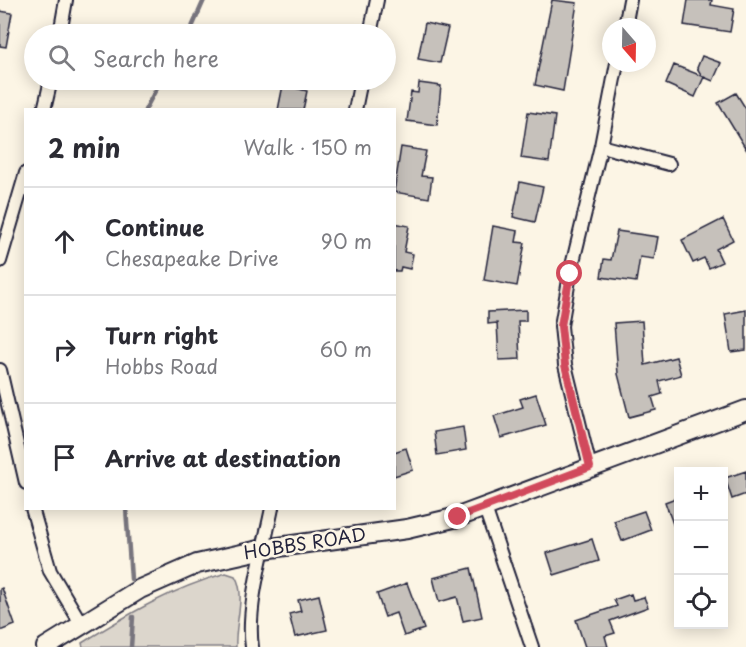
<!DOCTYPE html>
<html lang="en">
<head>
<meta charset="utf-8">
<style>
  :root { --surface:#fff; --page:#f2f2f3; --text:#2b2b33; --muted:#7c7c81; --line:#e1e1e2 }
  body { margin:0; font-family:"Playpen Sans",sans-serif; background:var(--page); color:var(--text) }
  .controls { position:absolute; right:18px; bottom:18px; display:grid; overflow:hidden; border-radius:0px; box-shadow:0 3px 15px #0003 }
  .controls button { width:54px; height:54px; display:grid; place-items:center; padding:0; border:0; border-bottom:2px solid var(--line); background:var(--surface); color:var(--text); font:30px sans-serif }
  .compass { position:absolute; left:602px; top:18px; width:54px; height:54px; border-radius:50%; background:var(--surface); box-shadow:0 3px 15px #0003; rotate:160deg }
  .stop { position:absolute; width:18px; height:18px; margin:-14px; border:4px solid #d1495b; border-radius:50%; background:#fff }
  .stop.end { background:#d1495b; border-color:#fff; box-shadow:0 2px 6px #0008 }
  .list { margin:0; padding:0; list-style:none }
  h2 { display:flex; justify-content:space-between; align-items:center; height:78px; margin:0; padding:0 24px; font-size:26px }
  h2 small { font-size:20px; font-weight:400; color:var(--muted) }
  .list li { display:grid; grid-template-columns:39px 1fr auto; gap:18px; align-items:center; box-sizing:border-box; height:108px; padding:0 24px; border-top:2px solid var(--line) }
  .list b { display:block; font-size:22px; white-space:nowrap }
  .list p { margin:0; font-size:20px; white-space:nowrap; color:var(--muted) }
  .list em { font-size:20px; font-style:normal; color:var(--muted) }
  .icon { flex:none; width:33px; height:33px; fill:none; stroke:currentColor; stroke-width:2; stroke-linecap:round; stroke-linejoin:round }
  .map { position:relative; flex:none; width:746px; height:647px; overflow:hidden }
  .search { position:absolute; background:var(--surface); box-shadow:0 3px 15px #0003; left:24px; top:24px; width:372px; height:66px; display:flex; align-items:center; gap:15px; box-sizing:border-box; padding:0 21px; border-radius:33px; color:var(--muted); font-size:22px }
  .panel { position:absolute; background:var(--surface); box-shadow:0 3px 15px #0003; left:24px; top:108px; width:372px; height:402px; border-radius:0px }
  .map>svg:first-child { display:block }
  .green { fill:#dcd6cc; stroke:#7f7c84; stroke-width:1.5 }
  .lines { fill:none; stroke-linecap:round; stroke-linejoin:round }
  .stream { stroke:#78757e; stroke-width:4.5 }
  .building { fill:#c6c1bb; stroke:#22223b; stroke-width:1.5 }
  .street-casing { stroke:#22223b; stroke-width:16 }
  .secondary-casing { stroke:#22223b; stroke-width:22 }
  .street { stroke:#fcf5e5; stroke-width:12 }
  .secondary { stroke:#fcf5e5; stroke-width:18 }
  .route { stroke:#d1495b; stroke-width:8 }
  .labels { text-anchor:middle; stroke-width:5; stroke-linejoin:round; paint-order:stroke }
  .street-label { font-size:18px; fill:#22223b; stroke:#fcf5e5 }
</style>
</head>
<body>
<div class="map">
<svg width="746" height="647" viewBox="0 0 746 647">
  <rect width="100%" height="100%" fill="#fcf5e5"/>
  <filter id="ink" filterUnits="userSpaceOnUse"><feTurbulence type="fractalNoise" baseFrequency=".0167" numOctaves="2"/><feDisplacementMap in="SourceGraphic" scale="12" xChannelSelector="R" yChannelSelector="G"/><feConvolveMatrix kernelMatrix="1 2 1 2 8 2 1 2 1" color-interpolation-filters="sRGB"/></filter>
  <g filter="url(#ink)">
    <path class="green" d="M226 573 235 576C247 595 234 624 236 647H83L82 643C130 613 171 589 226 573Z"/>
    <g class="lines">
      <path class="stream" d="M189 34 204 0
        M145 110 161 80
        M126 508 131 579
        M131 647 133 617"/>
    </g>
    <path class="building" d="M552 0 577 3 563 91 535 85Z
      M688 0H712L711 5 734 9 730 32 684 25Z
      M0 11 12 13 6 47 0 46Z
      M425 23 448 28 440 63 418 59Z
      M702 56 721 63 713 81 704 77 695 97 666 84 674 65 702 76 697 68Z
      M419 83 441 86 437 125 407 121 411 92 418 93Z
      M283 85 307 91 303 110H278Z
      M736 93 746 109V149L718 103Z
      M528 112 555 116 549 162 521 158Z
      M401 147 426 151 421 176 432 177 429 198 394 192Z
      M520 182 543 187 535 222 513 217Z
      M723 219 733 240 716 249 722 262 709 268 704 258 693 263 682 240Z
      M394 223 409 226 404 252 413 254 410 269 401 267 400 271H394Z
      M493 226 518 231 516 242 525 243 517 286 484 280Z
      M617 231 658 237 654 259 640 257 636 282 601 277 604 259 611 260Z
      M526 310V321H518L520 359 499 360 497 323 488 324V312Z
      M746 310V350L731 352 725 314Z
      M642 321 645 365 676 357 681 375 659 381 662 394 652 397 656 410 629 417 618 374 614 323Z
      M536 394 546 425 501 438 494 416 523 407 520 399Z
      M463 427 466 450 437 455 434 432Z
      M406 448 413 470 394 476V452Z
      M746 471V494L732 499 725 478Z
      M678 497V535H677L665 502Z
      M644 511 651 530 622 541 614 521Z
      M592 539 599 561 554 575 547 553Z
      M471 568 482 617 463 621 457 597 439 602 433 578Z
      M407 583 424 629 404 636 396 613 385 617 377 594Z
      M2 588 15 625 0 631V589Z
      M631 594 633 600 644 597 648 607 610 621 615 633 605 636 608 647H585L576 620 617 606 614 600Z
      M319 595 327 630 295 637 289 614 301 611 298 600Z"/>
    <g class="lines">
      <g class="street-casing">
        <path id="street" d="M625 27 630 0
          M60 34 66 0
          M370 34 377 0
          M44 110 51 80
          M355 110 361 80
          M601 146 669 164
          M0 261 26 173
          M0 370 26 483
          M590 467 565 365 561 326 570 274 601 146 617 63
          M32 508 50 571 82 625
          M485 508 532 647
          M252 647C246 606 264 549 272 508"/>
      </g>
      <g class="secondary-casing">
        <path id="secondary" d="M46 647 140 589 197 564 264 549 407 529 458 517 746 410"/>
      </g>
      <use href="#street" class="street"/>
      <use href="#secondary" class="secondary"/>
    </g>
  </g>
  <g class="lines" filter="url(#ink)">
    <path class="route" d="M458 517 590 467 565 365 561 326 570 274"/>
  </g>
  <g class="labels">
    <g class="street-label">
      <text transform="translate(305 544) rotate(-9)" y="6">HOBBS ROAD</text>
    </g>
  </g>
</svg>
<div class="controls">
<button>+</button>
<button>−</button>
<button><svg class="icon" aria-label="locate" viewBox="0 0 24 24"><circle cx="12" cy="12" r="6"/><path d="M12 2v4M12 18v4M2 12h4M18 12h4"/></svg></button>
</div>
<svg class="compass" viewBox="-18 -18 36 36"><path d="M0-13l5 13h-10z" fill="#e53935"/><path d="M0 13l5-13h-10z" fill="#7c7c81"/></svg>
<div class="stop" style="left:570px;top:274px"></div>
<div class="stop end" style="left:458px;top:517px"></div>
<div class="search"><svg class="icon" aria-label="search" viewBox="0 0 24 24"><circle cx="10" cy="10" r="6"/><path d="M15 15l6 6"/></svg>Search here</div>
<section class="panel">
<h2>2 min<small>Walk · 150 m</small></h2>
<ul class="list">
<li><svg class="icon" aria-label="ahead" viewBox="0 0 24 24"><path d="M12 20V5M6 11l6-6 6 6"/></svg><div><b>Continue</b><p>Chesapeake Drive</p></div><em>90 m</em></li>
<li><svg class="icon" aria-label="right" viewBox="0 0 24 24"><path d="M7 20v-9h11M14 6l5 5-5 5"/></svg><div><b>Turn right</b><p>Hobbs Road</p></div><em>60 m</em></li>
<li><svg class="icon" aria-label="arrive" viewBox="0 0 24 24"><path d="M6 21V4h12l-3 4 3 4H6"/></svg><div><b>Arrive at destination</b></div></li>
</ul>
</section>
</div>
</body>
</html>
